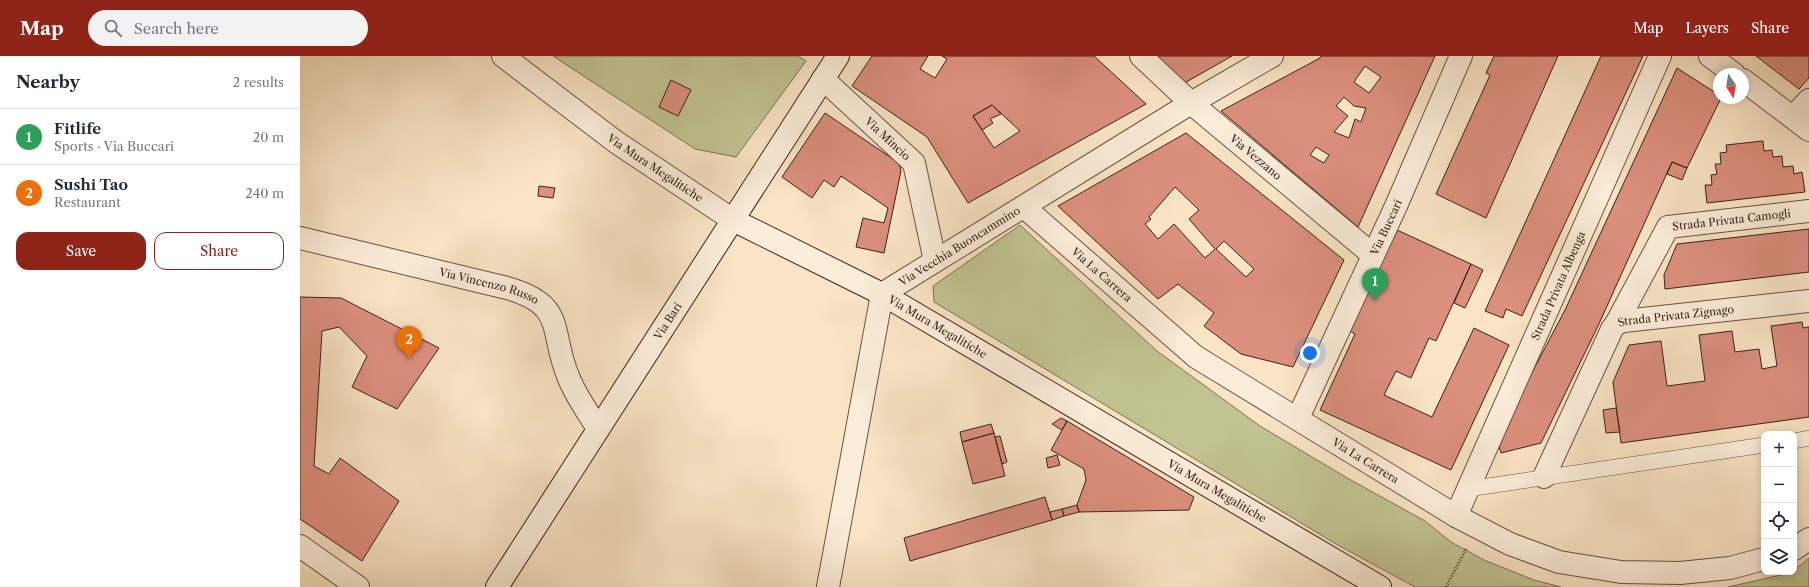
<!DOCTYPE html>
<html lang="en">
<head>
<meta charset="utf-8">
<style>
  :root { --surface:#fff; --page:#f2f2f3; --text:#1f2937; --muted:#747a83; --line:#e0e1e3; --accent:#8f2418 }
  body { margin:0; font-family:"Libre Caslon Text",serif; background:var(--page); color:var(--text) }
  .controls { position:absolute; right:12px; bottom:12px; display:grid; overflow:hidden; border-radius:8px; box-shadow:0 2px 10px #0003 }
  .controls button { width:36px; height:36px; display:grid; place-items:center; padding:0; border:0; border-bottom:1px solid var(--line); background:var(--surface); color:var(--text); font:20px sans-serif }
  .compass { position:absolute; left:1413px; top:12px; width:36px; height:36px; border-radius:50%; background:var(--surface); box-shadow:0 2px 10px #0003; rotate:168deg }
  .you { position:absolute; left:1010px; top:297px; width:14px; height:14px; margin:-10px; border:3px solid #fff; border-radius:50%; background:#1a73e8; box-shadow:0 0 0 6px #1a73e833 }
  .badge { display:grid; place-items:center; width:26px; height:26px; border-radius:50%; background:var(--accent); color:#fff; font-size:13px; font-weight:700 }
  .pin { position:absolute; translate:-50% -33px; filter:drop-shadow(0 1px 2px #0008) }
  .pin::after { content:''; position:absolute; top:21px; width:14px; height:12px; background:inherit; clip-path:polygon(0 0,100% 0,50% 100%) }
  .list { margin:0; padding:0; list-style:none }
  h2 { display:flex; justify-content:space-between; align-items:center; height:52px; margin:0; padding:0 16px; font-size:17px }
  h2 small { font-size:13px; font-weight:400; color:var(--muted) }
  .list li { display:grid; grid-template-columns:26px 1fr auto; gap:12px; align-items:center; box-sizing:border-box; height:56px; padding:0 16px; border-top:1px solid var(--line) }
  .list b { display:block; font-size:15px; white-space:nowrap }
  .list p { margin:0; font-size:13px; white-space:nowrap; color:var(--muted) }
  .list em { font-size:13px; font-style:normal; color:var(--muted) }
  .actions { display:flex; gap:8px; padding:12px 16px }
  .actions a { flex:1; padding:9px 0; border:1px solid var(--accent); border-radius:12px; text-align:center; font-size:14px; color:var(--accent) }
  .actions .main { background:var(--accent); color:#fff }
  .icon { flex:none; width:22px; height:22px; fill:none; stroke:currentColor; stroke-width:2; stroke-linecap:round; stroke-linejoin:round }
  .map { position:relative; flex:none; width:1509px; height:531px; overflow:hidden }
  header { display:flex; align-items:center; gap:24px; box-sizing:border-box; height:56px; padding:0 20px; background:var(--accent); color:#fff }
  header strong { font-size:19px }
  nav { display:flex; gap:22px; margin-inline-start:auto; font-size:14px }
  .search { width:280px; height:36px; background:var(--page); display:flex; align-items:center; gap:10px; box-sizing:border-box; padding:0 14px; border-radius:22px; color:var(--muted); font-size:15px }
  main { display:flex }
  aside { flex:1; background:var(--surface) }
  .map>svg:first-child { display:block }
  .green { fill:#c1c392; stroke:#7e7256 }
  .building { fill:#db8f7d; stroke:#3b2219; fill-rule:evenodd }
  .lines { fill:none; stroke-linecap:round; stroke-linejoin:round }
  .service-casing { stroke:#6a5244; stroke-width:16 }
  .minor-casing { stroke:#6a5244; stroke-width:24 }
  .tertiary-casing { stroke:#6a5244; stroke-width:24 }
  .secondary-casing { stroke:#3b2219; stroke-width:24 }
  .path { stroke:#3b2219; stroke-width:2.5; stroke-dasharray:1 2; stroke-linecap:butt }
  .service { stroke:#fbedd9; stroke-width:15 }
  .minor { stroke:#fbedd9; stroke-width:22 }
  .tertiary { stroke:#fbedd9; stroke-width:22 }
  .secondary { stroke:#fbedd9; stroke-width:22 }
  .labels { text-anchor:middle; stroke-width:4; stroke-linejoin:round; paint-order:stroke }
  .street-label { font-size:11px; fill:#3b2219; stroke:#fbedd9 }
</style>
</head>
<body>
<header>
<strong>Map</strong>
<div class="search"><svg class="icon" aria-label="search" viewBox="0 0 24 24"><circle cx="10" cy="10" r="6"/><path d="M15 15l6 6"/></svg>Search here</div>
<nav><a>Map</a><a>Layers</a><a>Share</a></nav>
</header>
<main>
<aside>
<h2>Nearby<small>2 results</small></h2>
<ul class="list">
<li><span class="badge" style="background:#2e9e5b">1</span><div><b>Fitlife</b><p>Sports · Via Buccari</p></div><em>20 m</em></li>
<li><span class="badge" style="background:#e8710a">2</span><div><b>Sushi Tao</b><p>Restaurant</p></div><em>240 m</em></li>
</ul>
<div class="actions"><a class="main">Save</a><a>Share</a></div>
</aside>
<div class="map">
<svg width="1509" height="531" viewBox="0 0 1509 531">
  <rect width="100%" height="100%" fill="#f9e4c4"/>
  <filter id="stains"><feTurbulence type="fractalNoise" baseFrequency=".005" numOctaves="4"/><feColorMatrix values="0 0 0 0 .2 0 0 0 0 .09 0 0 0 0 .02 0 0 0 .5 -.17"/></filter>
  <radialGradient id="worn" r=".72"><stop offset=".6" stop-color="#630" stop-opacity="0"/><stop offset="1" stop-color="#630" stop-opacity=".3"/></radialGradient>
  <path class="green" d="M253 0H498L506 5 436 101 395 93Z
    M720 169 857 295 960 370 1049 423 1125 465 1151 486 1184 504 1234 524 1261 531H1115L1036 488 634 246 633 230Z
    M1509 502V531H1428L1481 519 1487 516H1494V513L1501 509Z"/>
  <path class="building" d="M572 0H628L620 13 635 22 647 3 642 0H794L846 48 668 147 627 81 552 30ZM692 49 720 75 694 92 673 60Z
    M849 0H932L881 29Z
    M1021 0H1135L1058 171 921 55 1020 2ZM1065 10 1081 21 1069 37 1054 26ZM1044 41 1054 50 1066 52 1061 66 1055 63 1049 82 1034 76 1048 60 1036 50ZM1016 91 1029 99 1024 107 1010 99Z
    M1194 0H1258L1186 162 1136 138 1190 19 1186 17Z
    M1301 0H1343L1222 260 1206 253 1203 262 1185 255Z
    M1456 0H1509V22L1499 33Z
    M1377 12 1419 39V42H1421L1387 112 1372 106 1298 270 1241 387 1201 397 1197 383 1265 254Z
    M371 24 391 34 378 60 359 51Z
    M692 49 701 58 690 63 693 67 682 74 673 60Z
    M525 57 599 107 601 115 584 197 556 191 563 162 584 167 588 152 541 120 534 131 524 124 512 142 482 121Z
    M886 77 1044 204 993 311 941 298 904 270 914 257 878 228 858 243 758 150ZM875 131 899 154 889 163 915 193 905 202 874 168 858 183 845 168 851 163 849 161ZM924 185 954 213 946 221 916 193Z
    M1463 85 1464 95 1472 94 1473 101 1482 100 1483 111 1493 110 1494 118 1502 116 1505 136 1407 147 1405 129H1412L1411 119 1417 118 1415 108H1421L1420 97 1427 96 1426 89Z
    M1372 106 1387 112 1382 124 1367 118Z
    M239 130 255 132 253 142 238 140Z
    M1509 173V216L1365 233 1364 219 1377 188Z
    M1097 174 1171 208 1136 285 1129 282 1111 322 1096 315 1084 339 1132 361 1174 272 1209 289 1151 414 1020 354 1055 278 1050 275Z
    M1171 208 1183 214 1165 252 1154 247Z
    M0 241 41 242 139 292 97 353 52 331 67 300 39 271 22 275 14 410 29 418 40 402 99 445 62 505 0 463Z
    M1502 266 1503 272 1509 271V361L1321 387 1313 326 1329 289 1361 285 1367 330 1405 325 1399 279 1432 275 1435 296 1459 293 1462 313 1477 310 1471 270Z
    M1316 352 1320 376 1306 377 1303 354Z
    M761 362 767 365 762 374 752 368Z
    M767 365 894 441 889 454 779 456 777 449 786 424 784 413 751 394Z
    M691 368 694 377 662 386 660 376Z
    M694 377 705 420 673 428 662 386Z
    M700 380 707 406 702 408 695 381Z
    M757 399 760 409 748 412 746 402Z
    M745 441 752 464 610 505 604 482Z
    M777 449 779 456 764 460 762 453Z
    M762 453 764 460 752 464 750 456Z"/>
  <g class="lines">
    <g class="service-casing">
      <path id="service" d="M1494 385 1509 382
        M1168 433 1464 389"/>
    </g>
    <g class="minor-casing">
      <g id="minor">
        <path id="s1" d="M841 0 891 47 1073 199"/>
        <path d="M1410 0 1434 18"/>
        <path id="s2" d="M523 23 614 107 635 205"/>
        <path d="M1443 24 1509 74"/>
        <path d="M1493 61 1509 44"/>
        <path id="s3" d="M724 151 896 301 1156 460 1210 488 1259 506 1321 516 1380 517 1430 512 1464 503"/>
        <path id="s4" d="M0 182 207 232C267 249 249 274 268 320 275 339 288 356 298 373"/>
        <path id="s5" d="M1316 268 1368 171 1509 155"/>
        <path id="s6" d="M998 362 1096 150 1161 0"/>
        <path id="s7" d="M1244 421 1312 273 1316 268 1324 265 1509 245"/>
        <path id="s8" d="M1156 460 1360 0"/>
        <path d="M0 490 58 531"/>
        <path d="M1494 493 1509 483"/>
        <path id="s9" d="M528 531 582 238 891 47 972 0"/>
      </g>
    </g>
    <g class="tertiary-casing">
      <g id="tertiary">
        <path id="s10" d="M203 0 316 86 433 164"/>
      </g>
    </g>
    <g class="secondary-casing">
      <g id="secondary">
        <path id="s11" d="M433 164 582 238 1080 531"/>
        <path id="s12" d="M197 531 538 0"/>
      </g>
    </g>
    <path class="path" d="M1146 531 1166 493"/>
    <use href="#service" class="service"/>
    <use href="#minor" class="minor"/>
    <use href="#tertiary" class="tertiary"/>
    <use href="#secondary" class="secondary"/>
  </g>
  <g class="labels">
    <g class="street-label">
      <text dy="4" stroke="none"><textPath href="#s2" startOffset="88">Via Mincio</textPath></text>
      <text dy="4" stroke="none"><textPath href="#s1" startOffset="153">Via Vezzano</textPath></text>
      <text dy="4" stroke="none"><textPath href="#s10" startOffset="189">Via Mura Megalitiche</textPath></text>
      <text dy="4" stroke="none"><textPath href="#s5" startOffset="174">Strada Privata Camogli</textPath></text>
      <text dy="4" stroke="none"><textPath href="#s6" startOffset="210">Via Buccari</textPath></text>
      <text dy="4" stroke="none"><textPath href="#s9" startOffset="389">Via Vecchia Buoncammino</textPath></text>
      <text dy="4" stroke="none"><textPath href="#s3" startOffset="103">Via La Carrera</textPath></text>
      <text dy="4" stroke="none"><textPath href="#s8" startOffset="252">Strada Privata Albenga</textPath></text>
      <text dy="4" stroke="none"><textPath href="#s4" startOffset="195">Via Vincenzo Russo</textPath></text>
      <text dy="4" stroke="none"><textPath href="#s7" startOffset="230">Strada Privata Zignago</textPath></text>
      <text dy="4" stroke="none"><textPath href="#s12" startOffset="316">Via Bari</textPath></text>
      <text dy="4" stroke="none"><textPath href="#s11" startOffset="231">Via Mura Megalitiche</textPath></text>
      <text dy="4" stroke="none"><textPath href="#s3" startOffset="427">Via La Carrera</textPath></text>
      <text dy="4" stroke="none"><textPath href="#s11" startOffset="555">Via Mura Megalitiche</textPath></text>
    </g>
  </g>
  <rect width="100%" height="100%" filter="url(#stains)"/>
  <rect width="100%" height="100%" fill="url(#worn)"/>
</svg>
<div class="controls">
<button>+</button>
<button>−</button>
<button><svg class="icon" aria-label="locate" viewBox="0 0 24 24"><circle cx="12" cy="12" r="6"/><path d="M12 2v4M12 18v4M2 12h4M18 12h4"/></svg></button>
<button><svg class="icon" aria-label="layers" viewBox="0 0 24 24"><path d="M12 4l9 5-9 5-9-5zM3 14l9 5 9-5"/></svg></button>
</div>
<svg class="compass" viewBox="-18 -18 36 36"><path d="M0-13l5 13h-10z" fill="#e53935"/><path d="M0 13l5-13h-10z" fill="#747a83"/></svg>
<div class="you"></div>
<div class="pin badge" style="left:1075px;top:245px;background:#2e9e5b">1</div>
<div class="pin badge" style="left:109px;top:303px;background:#e8710a">2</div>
</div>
</main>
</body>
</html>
